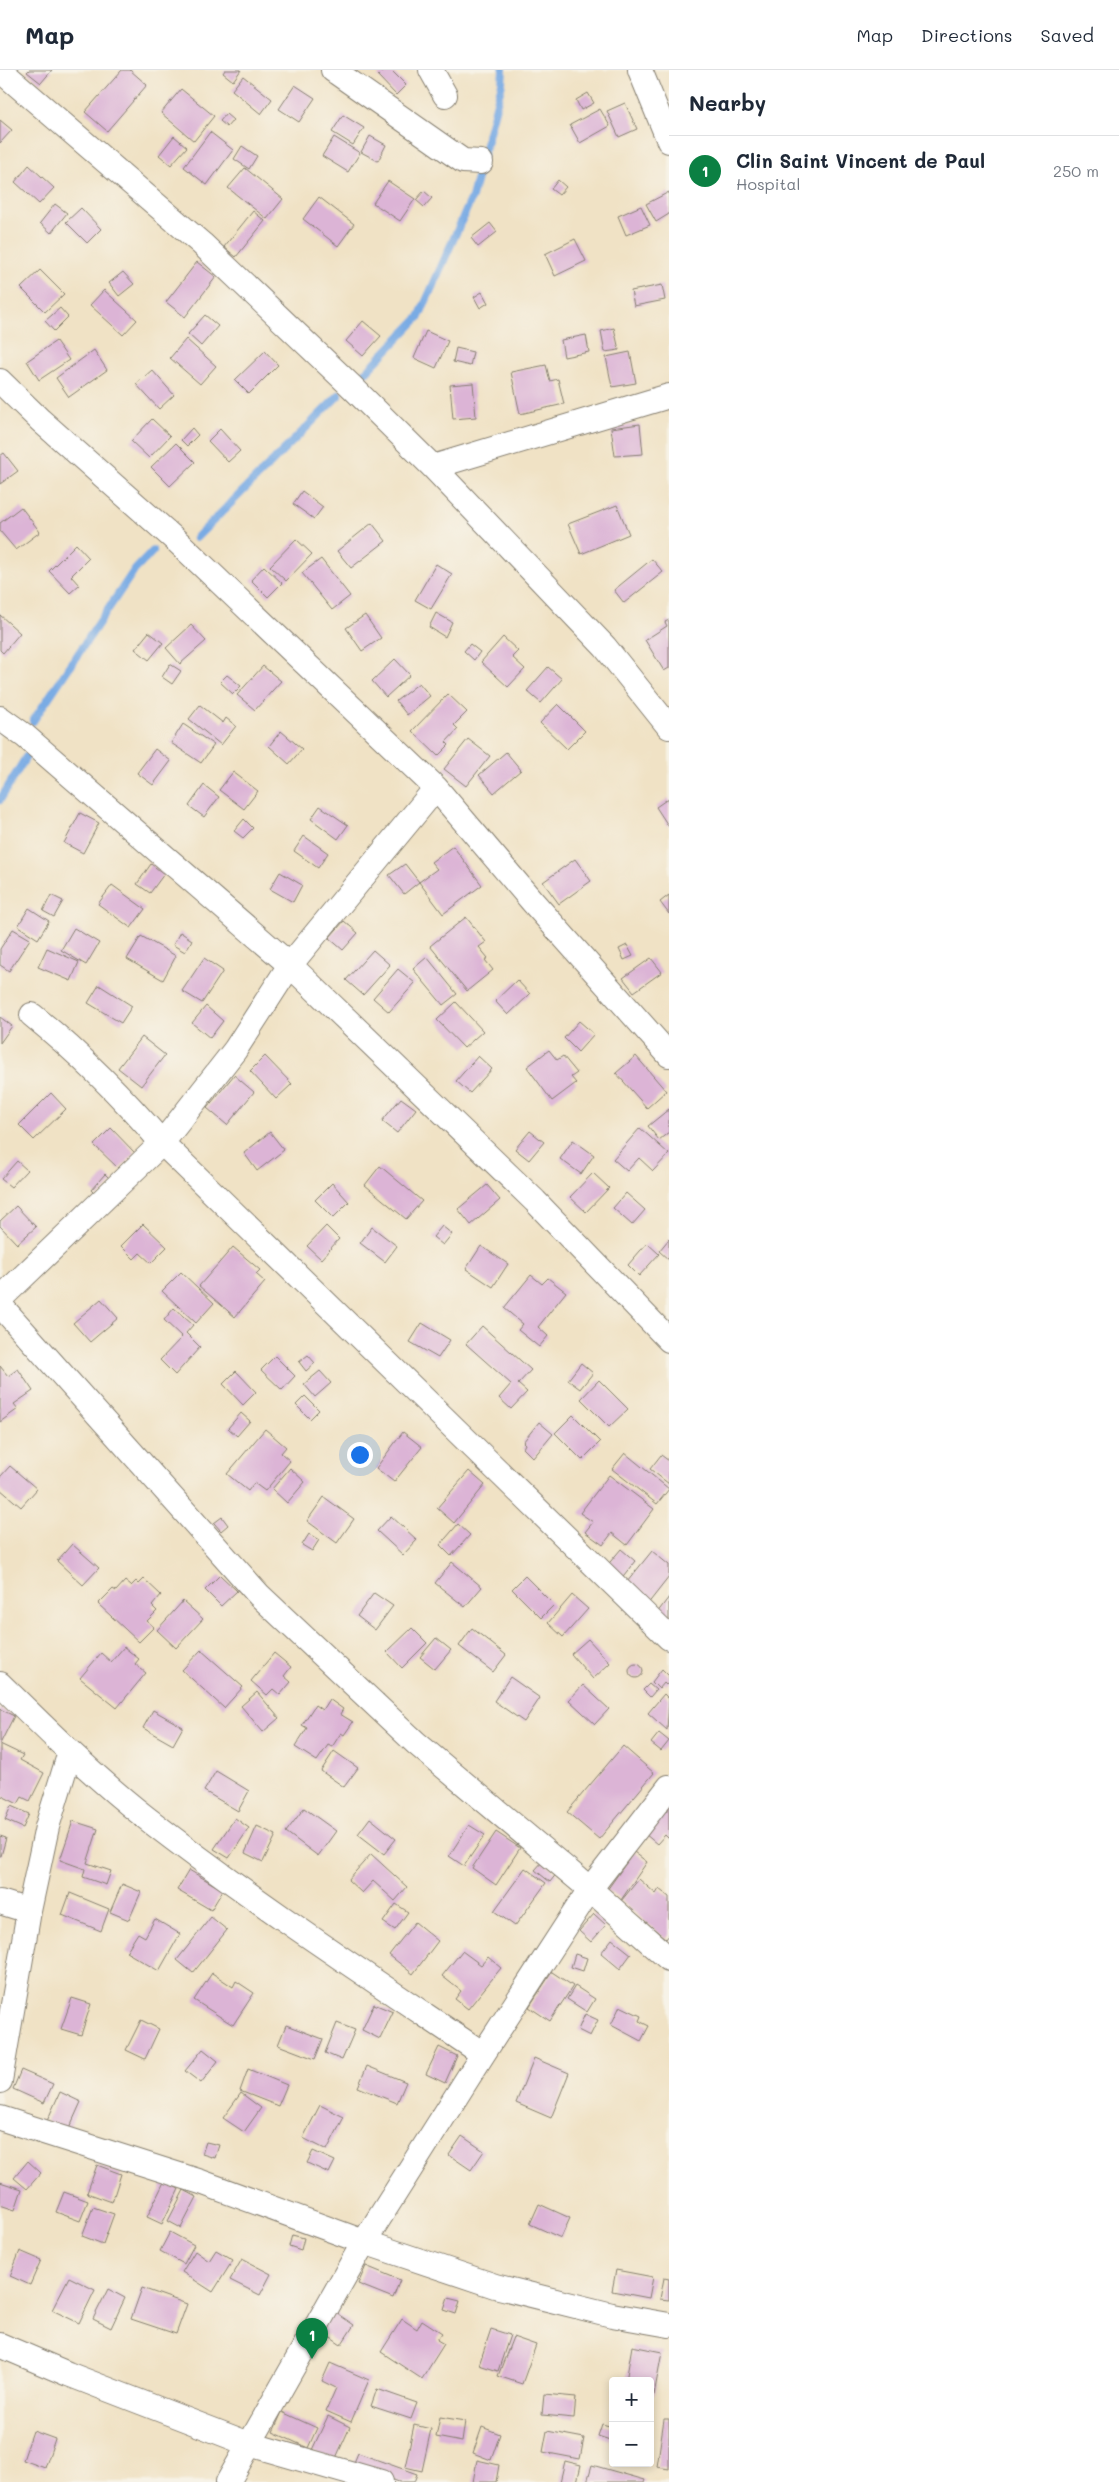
<!DOCTYPE html>
<html lang="en">
<head>
<meta charset="utf-8">
<style>
  :root { --surface:#fff; --page:#f6f6f7; --text:#1f2937; --muted:#747a83; --line:#e0e1e3; --accent:#0b8043 }
  body { margin:0; font-family:Mali,sans-serif; background:var(--page); color:var(--text) }
  .controls { position:absolute; right:15px; bottom:15px; display:grid; overflow:hidden; border-radius:5px; box-shadow:0 2px 8px #0003 }
  .controls button { width:45px; height:45px; display:grid; place-items:center; padding:0; border:0; border-bottom:1px solid var(--line); background:var(--surface); color:var(--text); font:25px sans-serif }
  .you { position:absolute; left:359px; top:1384px; width:18px; height:18px; margin:-12px; border:4px solid #fff; border-radius:50%; background:#1a73e8; box-shadow:0 0 0 8px #1a73e833 }
  .badge { display:grid; place-items:center; width:32px; height:32px; border-radius:50%; background:var(--accent); color:#fff; font-size:16px; font-weight:700 }
  .pin { position:absolute; translate:-50% -41px; filter:drop-shadow(0 1px 2px #0008) }
  .pin::after { content:''; position:absolute; top:26px; width:18px; height:15px; background:inherit; clip-path:polygon(0 0,100% 0,50% 100%) }
  .list { margin:0; padding:0; list-style:none }
  h2 { display:flex; justify-content:space-between; align-items:center; height:65px; margin:0; padding:0 20px; font-size:21px }
  h2 small { font-size:16px; font-weight:400; color:var(--muted) }
  .list li { display:grid; grid-template-columns:32px 1fr auto; gap:15px; align-items:center; box-sizing:border-box; height:70px; padding:0 20px; border-top:1px solid var(--line) }
  .list b { display:block; font-size:19px; white-space:nowrap }
  .list p { margin:0; font-size:16px; white-space:nowrap; color:var(--muted) }
  .list em { font-size:16px; font-style:normal; color:var(--muted) }
  .map { position:relative; flex:none; width:669px; height:2412px; overflow:hidden }
  header { display:flex; align-items:center; gap:30px; box-sizing:border-box; height:70px; padding:0 25px; background:var(--surface); border-bottom:1px solid var(--line) }
  header strong { font-size:24px }
  nav { display:flex; gap:28px; margin-inline-start:auto; font-size:18px }
  main { display:flex }
  aside { flex:1; background:var(--surface) }
  .map>svg:first-child { display:block }
  .lines { fill:none; stroke-linecap:round; stroke-linejoin:round }
  .stream { stroke:#79abe4; stroke-width:8 }
  .building { fill:#dcb4d6 }
  .minor-casing { stroke:#867f70; stroke-width:26 }
  .minor { stroke:#fff; stroke-width:24 }
</style>
</head>
<body>
<header>
<strong>Map</strong>
<nav><a>Map</a><a>Directions</a><a>Saved</a></nav>
</header>
<main>
<div class="map">
<svg width="669" height="2412" viewBox="0 0 669 2412">
  <rect width="100%" height="100%" fill="#f7f3e8"/>
  <filter id="ink" filterUnits="userSpaceOnUse"><feTurbulence type="fractalNoise" baseFrequency=".02" numOctaves="2"/><feDisplacementMap in="SourceGraphic" scale="10" xChannelSelector="R" yChannelSelector="G"/><feConvolveMatrix kernelMatrix="1 2 1 2 8 2 1 2 1" color-interpolation-filters="sRGB"/></filter>
  <filter id="wash" filterUnits="userSpaceOnUse"><feTurbulence type="fractalNoise" baseFrequency=".0096" numOctaves="4" result="noise"/><feDisplacementMap in="SourceGraphic" scale="20" xChannelSelector="R" yChannelSelector="G"/><feGaussianBlur stdDeviation="1.12" result="paint"/><feColorMatrix in="noise" values="0 0 0 0 0 0 0 0 0 0 0 0 0 0 0 0 0 1.4 0 .05"/><feComposite in="paint" operator="in"/></filter>
  <g filter="url(#wash)">
    <rect width="100%" height="100%" fill="#f0e2c5"/>
    <g class="lines">
      <path class="stream" d="M366 302 419 247 472 127 502 13 503 0
        M196 468 339 325
        M33 651 133 502 153 481
        M0 730 26 687"/>
    </g>
    <g id="blocks">
      <path class="building" d="M29 0H52L41 13 27 2Z
        M122 0H130L147 15 107 61 85 42Z
        M225 0H241L233 11 223 3Z
        M384 0H391L406 15 396 25 378 6Z
        M243 6 272 29 261 44 232 20Z
        M295 15 315 28 299 52 279 39Z
        M181 19 214 46 194 71 161 43Z
        M588 23 594 33 581 40 576 30Z
        M625 33 637 59 619 67 607 41Z
        M600 39 610 56 580 73 570 55Z
        M226 44 233 50 227 57 220 51Z
        M343 45 364 58 353 75 332 62Z
        M0 50 12 60 0 73Z
        M210 62 233 80 207 115 184 97Z
        M174 66 187 77 171 95 159 85Z
        M370 66 386 75 378 91 361 82Z
        M334 67 360 83 348 102 322 86Z
        M242 76 257 86 249 99 234 89Z
        M29 95 54 118 39 134 15 112Z
        M245 98 283 129 267 149 228 118Z
        M558 110 566 117 559 125 551 119Z
        M388 111 415 129 400 151 373 133Z
        M424 121 432 128 424 137 416 130Z
        M669 122V144L656 152 646 134Z
        M319 127 354 154 338 176 303 149Z
        M55 134 67 143 51 163 40 153Z
        M641 136 650 155 626 165 618 146Z
        M81 138 101 159 87 173 66 152Z
        M253 141 265 151 236 187 224 177Z
        M490 153 497 162 478 177 471 168Z
        M575 169 586 191 555 206 545 184Z
        M197 192 216 207 185 247 166 232Z
        M40 200 64 224 45 242 21 218Z
        M123 202 134 214 119 226 109 213Z
        M662 215 665 230 634 236 631 221Z
        M104 220 137 250 123 265 90 235Z
        M482 222 488 233 480 238 474 227Z
        M60 238 68 247 54 261 45 251Z
        M205 245 218 256 201 276 188 264Z
        M363 251 381 266 363 286 346 271Z
        M614 258 619 280 605 282 601 261Z
        M426 261 448 271 436 298 414 288Z
        M586 265 589 282 564 287 561 270Z
        M186 269 216 296 200 314 170 288Z
        M56 271 69 290 39 310 27 291Z
        M456 278 473 282 470 296 453 292Z
        M94 280 107 300 69 327 56 308Z
        M265 281 278 295 249 324 235 310Z
        M630 282 636 313 612 317 606 287Z
        M546 295 550 311 558 309 564 334 520 344 511 302Z
        M152 300 174 325 159 339 136 314Z
        M473 313 476 347 453 349 450 315Z
        M152 349 170 366 149 388 131 371Z
        M640 354 643 384 615 386 611 358Z
        M192 358 198 365 187 376 181 370Z
        M220 359 240 381 228 392 208 371Z
        M176 373 195 392 170 416 151 397Z
        M4 383 18 401 0 414V386Z
        M302 421 323 437 314 449 293 434Z
        M617 435 629 464 581 484 568 454Z
        M21 437 40 462 16 480 0 461V453Z
        M372 453 386 471 351 498 337 481Z
        M296 469 312 484 286 511 270 496Z
        M76 474 89 488 71 506 79 515 70 523 49 501Z
        M321 489 350 526 332 540 302 503Z
        M652 489 663 502 624 533 614 520Z
        M436 494 452 504 431 539 415 530Z
        M264 496 282 513 268 527 251 510Z
        M436 543 452 552 445 567 429 557Z
        M0 545 20 563 3 583 0 580Z
        M365 545 381 568 362 581 346 558Z
        M669 550V598L664 601 645 570 667 556 665 552Z
        M191 555 206 571 180 594 166 578Z
        M149 562 163 573 149 590 135 579Z
        M503 567 518 581 512 587 525 599 508 617 481 592Z
        M470 574 480 582 474 590 464 581Z
        M395 589 410 605 386 627 372 611Z
        M170 594 181 601 172 614 162 607Z
        M263 596 281 611 255 640 237 625Z
        M548 597 562 609 541 633 527 621Z
        M227 605 241 616 233 624 220 612Z
        M419 613 430 626 407 645 396 631Z
        M448 624 467 642 454 655 458 659 446 672 449 675 438 686 412 661Z
        M558 634 585 661 567 679 540 653Z
        M200 635 223 653 226 648 236 656 221 675 189 649Z
        M183 654 214 675 201 693 171 673Z
        M281 661 302 679 289 694 269 676Z
        M468 669 490 686 466 716 444 699Z
        M155 679 171 691 153 715 137 703Z
        M506 682 521 700 494 723 479 705Z
        M233 702 258 721 244 739 219 720Z
        M204 715 219 727 204 747 189 736Z
        M669 728V757L656 737Z
        M320 736 348 755 338 769 311 749Z
        M80 743 99 753 83 783 64 773Z
        M244 749 253 758 243 768 234 761Z
        M304 766 328 783 318 798 294 781Z
        M453 776 482 815 443 844 419 812 437 799 431 792Z
        M575 789 591 811 559 834 543 812Z
        M151 794 164 804 150 823 137 814Z
        M405 794 419 812 404 824 389 805Z
        M280 802 302 815 293 832 270 819Z
        M112 815 145 839 131 858 98 834Z
        M51 825 63 831 54 847 43 841Z
        M669 825V844L660 832Z
        M29 838 49 851 38 869 18 856Z
        M466 847 486 872 479 877 488 888 485 890 493 900 467 921 430 876Z
        M344 851 358 863 343 880 329 868Z
        M74 858 99 873 86 895 61 880Z
        M13 859 30 869 9 901 0 895V879Z
        M180 862 192 870 185 882 173 875Z
        M141 866 176 886 163 910 127 889Z
        M627 875 633 886 624 890 619 879Z
        M47 878 79 892 71 911 38 897Z
        M373 880 390 895 363 925 346 910Z
        M427 887 457 924 443 935 413 899Z
        M204 888 223 901 202 933 182 921Z
        M651 888 662 902 634 922 623 908Z
        M398 899 415 913 389 942 373 928Z
        M517 910 530 924 508 945 495 931Z
        M99 915 132 936 121 953 88 933Z
        M456 932 483 961 464 978 437 950Z
        M206 936 223 951 210 968 192 953Z
        M0 947 12 956 0 973Z
        M579 951 594 964 578 982 564 968Z
        M142 967 165 985 141 1016 118 998Z
        M549 980 557 990 563 986 577 1003 571 1007 576 1013 552 1031 527 997Z
        M265 986 292 1014 276 1029 250 1001Z
        M478 986 492 999 470 1023 456 1011Z
        M636 986 666 1021 647 1038 616 1003Z
        M234 1005 254 1022 227 1055 207 1038Z
        M51 1023 66 1039 34 1070 19 1055Z
        M401 1028 416 1039 397 1063 382 1051Z
        M669 1039V1062L659 1070 648 1056Z
        M111 1058 135 1083 119 1099 94 1075Z
        M640 1058 669 1084 653 1101 639 1088 627 1101 613 1089Z
        M530 1061 544 1072 529 1090 515 1079Z
        M270 1062 284 1080 257 1101 244 1083Z
        M573 1070 594 1085 581 1104 560 1089Z
        M17 1091 27 1100 11 1117 1 1109Z
        M380 1096 422 1131 406 1149 365 1115Z
        M593 1103 609 1118 586 1142 570 1127Z
        M105 1104 113 1112 98 1127 91 1120Z
        M332 1113 349 1132 333 1148 315 1130Z
        M487 1115 500 1130 471 1155 458 1139Z
        M626 1123 645 1140 632 1155 613 1138Z
        M16 1136 36 1157 17 1174 0 1156V1151Z
        M143 1154 167 1177 151 1193 140 1183 134 1189 121 1176Z
        M326 1156 339 1169 321 1189 307 1176Z
        M442 1156 452 1164 443 1175 433 1167Z
        M372 1157 397 1176 385 1192 360 1173Z
        M669 1169V1190L659 1181Z
        M647 1173 659 1184 639 1206 628 1195Z
        M481 1176 508 1194 493 1217 466 1199Z
        M233 1177 260 1200 256 1204 265 1212 235 1247 199 1216Z
        M181 1202 214 1233 196 1253 162 1221Z
        M531 1205 542 1214 548 1208 566 1222 538 1257 548 1266 539 1277 518 1260 523 1254 504 1238Z
        M101 1229 118 1248 90 1272 73 1253Z
        M174 1238 193 1255 186 1263 200 1277 175 1305 160 1290 182 1267 164 1250Z
        M422 1253 450 1270 438 1288 410 1272Z
        M482 1256 531 1300 518 1314 527 1322 511 1339 499 1328 511 1314 466 1274Z
        M308 1285 315 1293 306 1301 299 1292Z
        M275 1286 295 1306 282 1320 261 1300Z
        M581 1293 593 1303 580 1319 568 1310Z
        M0 1296 8 1306 18 1299 33 1321 14 1334 18 1339 0 1352Z
        M236 1301 256 1322 243 1335 223 1314Z
        M320 1301 331 1313 315 1327 304 1314Z
        M599 1310 628 1339 609 1357 581 1329Z
        M305 1326 319 1340 310 1349 296 1335Z
        M241 1343 250 1351 237 1366 228 1358Z
        M573 1345 600 1372 582 1390 555 1363Z
        M539 1352 553 1364 533 1388 523 1378 525 1374 523 1372Z
        M265 1359 286 1377 281 1383 290 1391 265 1421 254 1413 248 1421 227 1404Z
        M403 1362 422 1377 394 1412 376 1398Z
        M625 1383 669 1419 657 1434 612 1399Z
        M661 1385 669 1391V1414L650 1399Z
        M10 1396 37 1419 21 1437 0 1419V1407Z
        M290 1398 305 1412 287 1433 272 1419Z
        M469 1401 485 1415 454 1453 437 1438Z
        M609 1405 654 1439 627 1475 612 1463 603 1475 585 1462 593 1452 580 1443Z
        M324 1427 354 1449 337 1473 307 1451Z
        M391 1446 417 1470 403 1485 377 1461Z
        M222 1447 228 1455 221 1461 214 1453Z
        M458 1454 470 1465 451 1486 440 1475Z
        M309 1464 319 1470 312 1481 302 1475Z
        M72 1474 99 1498 83 1515 57 1491Z
        M621 1479 635 1491 620 1510 605 1498Z
        M652 1481 669 1495V1507L647 1535 623 1517Z
        M452 1492 482 1517 465 1537 435 1513Z
        M220 1505 237 1521 221 1536 205 1520Z
        M525 1506 554 1535 541 1548 512 1519Z
        M144 1509 161 1525 152 1536 157 1541 147 1551 154 1557 139 1572 98 1534 113 1519 116 1521 125 1511 131 1516 136 1511 139 1514Z
        M374 1523 393 1536 375 1560 357 1546Z
        M572 1525 588 1539 563 1567 548 1553Z
        M669 1527V1559L654 1547Z
        M183 1531 203 1549 176 1578 157 1560Z
        M412 1558 427 1573 402 1598 387 1582Z
        M472 1558 506 1585 493 1602 459 1576Z
        M436 1568 451 1580 435 1599 420 1587Z
        M588 1569 610 1593 593 1609 571 1584Z
        M124 1577 139 1589 135 1594 146 1603 117 1638 80 1608 101 1583 111 1592Z
        M201 1580 243 1617 224 1638 182 1600Z
        M274 1583 291 1597 284 1606 291 1612 280 1625 273 1619 267 1625 251 1611Z
        M629 1601a7 7 0 1 1 14 0a7 7 0 1 1-14 0Z
        M662 1599 669 1606V1612L666 1615 664 1613 659 1619 652 1612Z
        M510 1607 540 1628 524 1652 494 1631Z
        M649 1614 656 1620 650 1627 643 1620Z
        M583 1615 609 1639 595 1654 569 1630Z
        M257 1622 279 1648 263 1662 241 1636Z
        M664 1624 669 1629 667 1660 648 1643Z
        M329 1629 343 1639 340 1644 353 1652 344 1665 341 1663 332 1677 328 1675 317 1691 295 1677 307 1658 302 1655 315 1635 322 1640Z
        M0 1639 14 1646 0 1674 23 1685 20 1690 44 1703 30 1731 22 1727 18 1734 0 1725Z
        M153 1640 183 1657 173 1675 143 1658Z
        M659 1663 669 1671 661 1681 651 1673Z
        M623 1676 654 1703 599 1769 567 1742Z
        M334 1681 358 1698 344 1717 321 1701Z
        M216 1701 249 1721 238 1741 204 1721Z
        M669 1728V1769L665 1765 657 1774 645 1764Z
        M11 1736 29 1744 23 1758 5 1750Z
        M304 1738 336 1761 318 1786 286 1762Z
        M235 1748 249 1758 229 1788 214 1779Z
        M370 1748 396 1769 384 1784 358 1764Z
        M73 1751 98 1759 87 1793 111 1801 106 1815 83 1807 85 1799 60 1790Z
        M469 1755 485 1765 464 1796 449 1786Z
        M257 1756 276 1765 263 1792 245 1783Z
        M496 1762 520 1778 496 1815 472 1798Z
        M0 1766 6 1768 1 1786H0Z
        M634 1782 647 1792 621 1830 607 1820Z
        M371 1784 407 1817 395 1831 373 1811 362 1823 348 1810Z
        M543 1791 557 1803 550 1812 535 1800Z
        M525 1798 546 1813 515 1856 494 1841Z
        M189 1800 223 1820 211 1840 177 1820Z
        M639 1809 656 1824 659 1819 669 1827V1865L666 1869 621 1831Z
        M122 1814 141 1822 129 1850 110 1842Z
        M70 1823 109 1839 101 1861 62 1845Z
        M396 1834 408 1842 395 1860 383 1852Z
        M594 1844 606 1855 591 1872 579 1861Z
        M211 1847 227 1860 193 1903 177 1890Z
        M155 1849 180 1864 159 1901 126 1882 138 1863 145 1867Z
        M415 1852 438 1871 413 1904 389 1885Z
        M612 1869 631 1884 620 1899 601 1883Z
        M462 1881 481 1895 488 1887 501 1898 468 1939 455 1929 461 1921 442 1906Z
        M575 1884 587 1888 583 1901 571 1897Z
        M552 1902 573 1916 550 1951 529 1937Z
        M212 1903 233 1917 236 1911 254 1923 233 1955 194 1930Z
        M575 1916 595 1929 587 1942 567 1929Z
        M72 1928 91 1934 81 1965 61 1959Z
        M374 1934 393 1942 380 1969 362 1960Z
        M620 1936 641 1946 639 1951 649 1956 641 1971 611 1955Z
        M585 1944 598 1950 590 1966 578 1960Z
        M141 1950 159 1959 145 1989 126 1980Z
        M337 1953 355 1960 342 1990 325 1983Z
        M286 1955 323 1969 315 1989 278 1975Z
        M439 1977 457 1986 445 2013 426 2004Z
        M203 1979 218 1991 201 2013 185 2001Z
        M534 1988 569 2003 551 2048 516 2033Z
        M367 1996 406 2012 397 2033 358 2017Z
        M248 1999 287 2015 278 2036 240 2021Z
        M21 2000 53 2014 44 2033 13 2019Z
        M60 2022 81 2032 68 2061 47 2051Z
        M241 2023 261 2038 244 2062 223 2048Z
        M320 2035 344 2047 327 2080 303 2068Z
        M462 2066 484 2081 471 2100 449 2085Z
        M206 2072 219 2075 215 2088 202 2084Z
        M313 2081 335 2091 329 2103 307 2093Z
        M28 2091 41 2103 27 2119 14 2108Z
        M97 2095 121 2104 112 2132 87 2123Z
        M0 2112 22 2119 15 2140 0 2135Z
        M164 2112 179 2119 162 2154 147 2147Z
        M184 2120 197 2127 181 2158 168 2151Z
        M64 2122 88 2131 80 2151 56 2142Z
        M539 2134 570 2148 561 2168 530 2154Z
        M93 2137 114 2144 103 2174 82 2166Z
        M170 2162 194 2175 184 2194 160 2181Z
        M292 2165 304 2168 301 2180 289 2176Z
        M216 2180 233 2190 213 2222 182 2202 195 2181 209 2191Z
        M20 2181 41 2190 30 2215 10 2206Z
        M242 2189 271 2204 260 2225 230 2210Z
        M366 2196 400 2210 393 2228 358 2214Z
        M616 2200 653 2207 649 2228 612 2221Z
        M69 2207 95 2220 79 2253 52 2240Z
        M664 2208 669 2209V2230L660 2229Z
        M142 2218 187 2234 176 2264 131 2249Z
        M108 2219 125 2228 111 2258 93 2249Z
        M448 2228 460 2231 456 2244 444 2240Z
        M332 2240 354 2255 341 2275 319 2260Z
        M402 2249 417 2259 422 2250 442 2263 437 2270 444 2274 422 2309 381 2282Z
        M491 2259 510 2265 498 2301 479 2295Z
        M513 2267 536 2275 522 2314 498 2306Z
        M632 2276 662 2282 654 2325H650V2311H626Z
        M330 2293 369 2310 351 2352 326 2341 336 2318 322 2311Z
        M377 2319 417 2333 411 2349 371 2336Z
        M544 2324 576 2327 574 2348 542 2345Z
        M282 2342 317 2358 308 2378 273 2362Z
        M328 2346 350 2357 335 2390 312 2380Z
        M440 2347 465 2351 462 2372 436 2367Z
        M664 2349H669V2399L657 2397Z
        M602 2354 613 2357 610 2370 598 2366Z
        M414 2355 431 2359 422 2401 405 2397Z
        M482 2357 500 2364 491 2390 473 2383Z
        M33 2361 55 2369 45 2398 23 2390Z
        M547 2361 584 2368 580 2389 543 2382Z
        M358 2383 417 2404 414 2412H399L353 2395Z
        M477 2390 499 2395 496 2412H473Z
        M565 2391 581 2395 577 2412H560Z
        M592 2395 645 2410 644 2412H587Z"/>
    </g>
  </g>
  <g filter="url(#ink)">
    <use href="#blocks" fill-opacity="0" stroke="#867f70" stroke-width="1"/>
    <g class="lines">
      <g class="minor-casing">
        <path id="minor" d="M0 0 202 174 350 315 433 397 605 577 669 657
          M333 0 463 91 481 92
          M431 0 445 25
          M640 0 669 71
          M0 311 40 350 179 473 436 718 532 831 669 985
          M433 397 669 326
          M0 648 25 666 290 895 535 1131 669 1270
          M32 945C80 984 122 1026 162 1073L669 1568
          M0 1229 162 1073 235 980 290 895 436 718
          M0 1235 259 1525 416 1673 590 1819 669 1889
          M0 1614C47 1660 94 1707 145 1747 254 1832 369 1907 483 1984
          M0 1832 29 1841
          M0 2011 29 1841 47 1757 70 1682
          M0 2048 201 2112 364 2172 495 2216 612 2245 669 2255
          M0 2275 68 2304 249 2374 381 2412
          M228 2412 364 2172 483 1984 590 1819 669 1717"/>
      </g>
      <use href="#minor" class="minor"/>
    </g>
  </g>
</svg>
<div class="controls">
<button>+</button>
<button>−</button>
</div>
<div class="you"></div>
<div class="pin badge" style="left:312px;top:2289px">1</div>
</div>
<aside>
<h2>Nearby<small></small></h2>
<ul class="list">
<li><span class="badge">1</span><div><b>Clin Saint Vincent de Paul</b><p>Hospital</p></div><em>250 m</em></li>
</ul>
</aside>
</main>
</body>
</html>
